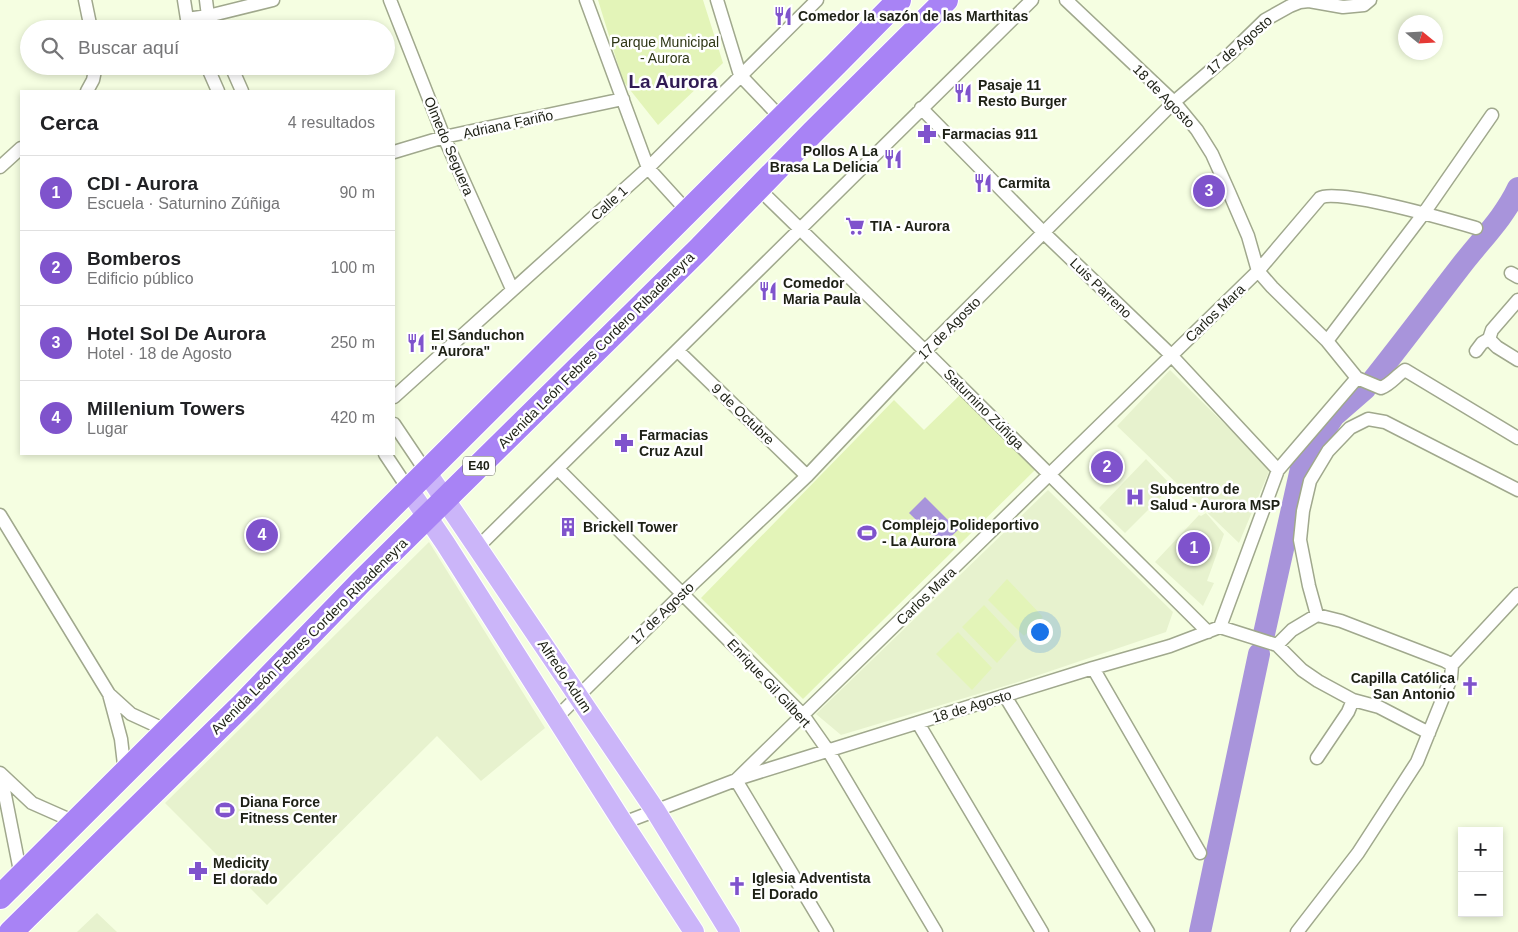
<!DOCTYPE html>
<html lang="es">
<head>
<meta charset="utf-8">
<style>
  :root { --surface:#fff; --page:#f6f6f6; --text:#202124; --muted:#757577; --line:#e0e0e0; --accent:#7f53cc }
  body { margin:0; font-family:Arial,sans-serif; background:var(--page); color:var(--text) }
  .controls { position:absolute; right:15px; bottom:15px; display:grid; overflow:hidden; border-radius:0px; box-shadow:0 2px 8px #0003 }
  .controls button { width:45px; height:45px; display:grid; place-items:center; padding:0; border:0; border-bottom:1px solid var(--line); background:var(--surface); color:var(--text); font:25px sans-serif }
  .compass { position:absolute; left:1398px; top:15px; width:45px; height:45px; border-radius:50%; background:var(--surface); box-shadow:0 2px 8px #0003; rotate:108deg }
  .you { position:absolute; left:1039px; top:631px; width:18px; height:18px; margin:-12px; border:4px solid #fff; border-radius:50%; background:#1a73e8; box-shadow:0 0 0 8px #1a73e833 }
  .badge { display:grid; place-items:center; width:32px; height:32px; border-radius:50%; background:var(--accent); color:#fff; font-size:16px; font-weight:700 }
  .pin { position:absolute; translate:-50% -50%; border:2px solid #fff; box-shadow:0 1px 5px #0006 }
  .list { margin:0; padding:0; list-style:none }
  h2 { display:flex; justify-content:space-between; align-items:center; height:65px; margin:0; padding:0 20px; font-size:21px }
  h2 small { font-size:16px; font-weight:400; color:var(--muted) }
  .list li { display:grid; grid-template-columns:32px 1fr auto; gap:15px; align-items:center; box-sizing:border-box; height:75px; padding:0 20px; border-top:1px solid var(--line) }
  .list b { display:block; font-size:19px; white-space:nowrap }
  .list p { margin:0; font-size:16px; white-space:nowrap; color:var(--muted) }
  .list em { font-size:16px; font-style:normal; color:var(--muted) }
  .icon { flex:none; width:28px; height:28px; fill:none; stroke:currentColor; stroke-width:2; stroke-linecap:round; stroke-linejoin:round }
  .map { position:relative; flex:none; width:1518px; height:932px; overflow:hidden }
  .search { position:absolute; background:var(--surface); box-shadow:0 2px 8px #0003; left:20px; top:20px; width:375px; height:55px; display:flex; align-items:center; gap:12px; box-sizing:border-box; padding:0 18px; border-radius:28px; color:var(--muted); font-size:19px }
  .panel { position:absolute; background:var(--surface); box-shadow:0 2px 8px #0003; left:20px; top:90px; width:375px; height:365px; border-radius:0px }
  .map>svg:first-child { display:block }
  .built { fill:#e7f2ce }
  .green { fill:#e3f4b8 }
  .water { fill:#a894db }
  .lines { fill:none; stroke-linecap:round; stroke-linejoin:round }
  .river { stroke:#a894db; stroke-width:22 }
  .street-casing { stroke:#a0a88d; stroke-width:15 }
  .primary-casing { stroke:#fff; stroke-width:22 }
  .highway-casing { stroke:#fff; stroke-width:26 }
  .street { stroke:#fff; stroke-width:12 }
  .primary { stroke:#cbb5f9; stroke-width:20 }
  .highway { stroke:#a883f5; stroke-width:24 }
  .labels { text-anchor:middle; stroke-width:5; stroke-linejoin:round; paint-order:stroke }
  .shield { fill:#fff; stroke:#61635b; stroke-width:1 }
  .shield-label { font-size:12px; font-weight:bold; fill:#1d2015 }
  .poi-label { font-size:14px; font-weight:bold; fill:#1d2015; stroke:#fff; text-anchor:start }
  .park-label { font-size:14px; fill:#2e3615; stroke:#fff }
  .street-label { font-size:14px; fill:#1d2015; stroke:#fff }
  .district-label { font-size:19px; font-weight:bold; fill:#311b54; stroke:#fff }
</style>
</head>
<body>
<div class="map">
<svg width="1518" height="932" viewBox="0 0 1518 932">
  <rect width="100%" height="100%" fill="#f5fee1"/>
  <path class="built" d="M1170 370 1270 469 1239 543 1117 426Z
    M1146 459 1172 486 1125 533 1099 508Z
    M1048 490 1173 612 1166 632 1021 681 841 735 816 714Z
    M1206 513 1224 534 1207 581 1214 583 1203 606 1155 562 1199 515 1201 516Z
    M429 542 545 728 481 781 437 736 267 905 165 803Z
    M97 913 117 932H77Z"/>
  <path class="green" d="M598 0H703L723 63 658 125 623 81Z
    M960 395 1036 469 803 699 701 598 894 400 924 430Z
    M1007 579 1043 617 1024 636 988 600Z
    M984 605 1017 640 997 663 962 627Z
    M958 632 992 668 972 690 936 654Z"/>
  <path class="water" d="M925 497 958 530 942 545 909 513Z"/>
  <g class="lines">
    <path class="river" d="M1372 381C1403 342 1433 302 1464 262 1483 238 1505 216 1518 188
      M1264 634 1302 464 1334 416 1365 389
      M1200 932 1259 654"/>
    <g class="street-casing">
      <path id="street" d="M85 0 91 29
        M184 0 187 19 191 29
        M206 0 208 16 214 29
        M390 0 444 137 512 289
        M586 0 648 168 688 212
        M717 0 740 75 782 119
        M1066 0 1174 102 1197 130 1212 154 1229 192 1248 236 1258 271 1272 287 1327 341 1357 378 1381 388C1391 384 1396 376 1405 370L1518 438
        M187 19 208 16 273 0
        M207 66 218 91
        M231 66 242 91
        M87 91 93 80 96 66
        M921 108 1044 233 1171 355 1278 470
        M394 152 444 137 623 99
        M0 167 21 148
        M758 188 925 351 1208 632
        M1511 273 1518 277
        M1489 339 1497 347 1518 360
        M1327 341 1424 213 1492 115
        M678 351 807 476
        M1476 351 1482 343 1489 339 1492 330 1518 300
        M394 397 648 168 817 0
        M394 424 427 473
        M385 454 409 490
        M558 469 803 715 829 752 936 932
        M0 515 109 694 121 739 125 773
        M477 548C663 366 847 182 1032 0
        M1317 615 1309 586 1300 540 1303 511 1310 481 1328 451 1350 428 1368 419 1385 422 1518 490
        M1220 627 1277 645 1302 670 1318 681 1353 700 1348 712 1317 758
        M1277 645 1292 630 1317 615 1341 621 1445 661 1452 665
        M1093 668 1200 853
        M109 694 131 714 168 731
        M1005 696 1148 932
        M1353 700 1379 707 1429 733
        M557 717 683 593 807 476 925 351 1174 102 1231 53 1265 20 1290 6 1300 2 1309 1 1343 7 1364 5 1370 0
        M918 723 1042 932
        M0 773 32 803 75 822
        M1 775 21 876
        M737 779 1093 668 1170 646 1220 627 1278 470 1357 378
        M736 780 827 932
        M623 823 736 780 1258 271 1320 198C1336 187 1452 221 1476 228
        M1297 932 1358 853 1417 762 1451 678 1452 665 1518 594"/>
    </g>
    <g class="primary-casing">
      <path id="primary" d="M427 473 655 810 730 932
        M409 490 445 543 623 823 694 932"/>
    </g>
    <g class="highway-casing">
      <path id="highway" d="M0 897 836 64 899 0
        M11 932 243 704 360 583 699 249 813 132 946 0"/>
    </g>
    <use href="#street" class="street"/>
    <use href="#primary" class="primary"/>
    <use href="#highway" class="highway"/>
  </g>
  <defs>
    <g id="restaurant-bare" transform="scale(1.5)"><path d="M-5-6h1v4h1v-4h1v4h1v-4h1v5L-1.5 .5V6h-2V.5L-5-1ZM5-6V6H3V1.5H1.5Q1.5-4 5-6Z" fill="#7f53cc" stroke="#fff" stroke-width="2.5" paint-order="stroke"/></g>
    <g id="pharmacy-bare" transform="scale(1.5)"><path d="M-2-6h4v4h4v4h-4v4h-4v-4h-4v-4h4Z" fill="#7f53cc" stroke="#fff" stroke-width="2.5" paint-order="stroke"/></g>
    <g id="supermarket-bare" transform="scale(1.5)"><path d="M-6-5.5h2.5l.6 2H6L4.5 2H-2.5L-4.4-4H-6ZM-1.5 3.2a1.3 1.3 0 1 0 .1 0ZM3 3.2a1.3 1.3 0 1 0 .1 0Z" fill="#7f53cc" stroke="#fff" stroke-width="2.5" paint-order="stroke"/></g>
    <g id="hospital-bare" transform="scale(1.5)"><path d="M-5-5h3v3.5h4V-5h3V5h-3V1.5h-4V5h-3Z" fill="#7f53cc" stroke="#fff" stroke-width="2.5" paint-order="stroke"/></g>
    <g id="building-bare" transform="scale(1.5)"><path d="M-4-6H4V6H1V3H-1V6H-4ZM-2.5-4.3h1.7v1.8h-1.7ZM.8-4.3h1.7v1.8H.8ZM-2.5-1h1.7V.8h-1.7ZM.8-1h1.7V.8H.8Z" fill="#7f53cc" stroke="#fff" stroke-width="2.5" paint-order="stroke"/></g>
    <g id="stadium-bare" transform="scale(1.5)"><path d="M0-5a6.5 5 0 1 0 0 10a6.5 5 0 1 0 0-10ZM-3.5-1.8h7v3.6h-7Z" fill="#7f53cc" stroke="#fff" stroke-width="2.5" paint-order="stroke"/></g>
    <g id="church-bare" transform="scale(1.5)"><path d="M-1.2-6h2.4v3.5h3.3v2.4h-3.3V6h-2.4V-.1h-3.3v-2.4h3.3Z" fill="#7f53cc" stroke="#fff" stroke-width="2.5" paint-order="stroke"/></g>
  </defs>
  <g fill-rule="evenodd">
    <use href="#restaurant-bare" x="783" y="16"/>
    <use href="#restaurant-bare" x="963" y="93"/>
    <use href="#pharmacy-bare" x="927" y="134"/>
    <use href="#restaurant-bare" x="893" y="159"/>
    <use href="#restaurant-bare" x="983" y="183"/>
    <use href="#supermarket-bare" x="855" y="226"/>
    <use href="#restaurant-bare" x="768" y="291"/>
    <use href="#restaurant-bare" x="416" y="343"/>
    <use href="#pharmacy-bare" x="624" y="443"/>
    <use href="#hospital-bare" x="1135" y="497"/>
    <use href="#building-bare" x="568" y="527"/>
    <use href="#stadium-bare" x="867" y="533"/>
    <use href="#church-bare" x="1470" y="686"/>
    <use href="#stadium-bare" x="225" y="810"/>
    <use href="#pharmacy-bare" x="198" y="871"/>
    <use href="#church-bare" x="737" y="886"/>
  </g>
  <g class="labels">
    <rect class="shield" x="463" y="456.5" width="32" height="19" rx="4"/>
    <g class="shield-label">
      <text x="479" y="470">E40</text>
    </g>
    <g class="poi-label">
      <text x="798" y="21">Comedor la sazón de las Marthitas</text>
      <text x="978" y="90">Pasaje 11<tspan x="978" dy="16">Resto Burger</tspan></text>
      <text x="942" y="139">Farmacias 911</text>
      <text x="878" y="156" text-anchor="end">Pollos A La<tspan x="878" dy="16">Brasa La Delicia</tspan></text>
      <text x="998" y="188">Carmita</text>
      <text x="870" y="231">TIA - Aurora</text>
      <text x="783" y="288">Comedor<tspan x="783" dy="16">Maria Paula</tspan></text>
      <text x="431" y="340">El Sanduchon<tspan x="431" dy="16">"Aurora"</tspan></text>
      <text x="639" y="440">Farmacias<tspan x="639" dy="16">Cruz Azul</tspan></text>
      <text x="1150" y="494">Subcentro de<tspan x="1150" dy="16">Salud - Aurora MSP</tspan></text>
      <text x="882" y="530">Complejo Polideportivo<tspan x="882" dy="16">- La Aurora</tspan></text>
      <text x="583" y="532">Brickell Tower</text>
      <text x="1455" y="683" text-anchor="end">Capilla Católica<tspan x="1455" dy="16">San Antonio</tspan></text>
      <text x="240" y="807">Diana Force<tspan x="240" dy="16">Fitness Center</tspan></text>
      <text x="213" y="868">Medicity<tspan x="213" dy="16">El dorado</tspan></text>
      <text x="752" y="883">Iglesia Adventista<tspan x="752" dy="16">El Dorado</tspan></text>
    </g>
    <g class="park-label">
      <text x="665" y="47">Parque Municipal<tspan x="665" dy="16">- Aurora</tspan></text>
    </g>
    <g class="street-label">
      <text transform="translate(1239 45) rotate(-41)" y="5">17 de Agosto</text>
      <text transform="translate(1164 96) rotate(46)" y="5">18 de Agosto</text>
      <text transform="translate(508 124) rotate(-12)" y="5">Adriana Fariño</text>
      <text transform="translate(449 146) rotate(67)" y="5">Olmedo Seguera</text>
      <text transform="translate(609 203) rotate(-42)" y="5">Calle 1</text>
      <text transform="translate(1101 288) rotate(44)" y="5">Luis Parreno</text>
      <text transform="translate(1215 313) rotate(-44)" y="5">Carlos Mara</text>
      <text transform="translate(949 328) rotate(-45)" y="5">17 de Agosto</text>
      <text transform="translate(596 350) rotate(-45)" y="5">Avenida León Febres Cordero Ribadeneyra</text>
      <text transform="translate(984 409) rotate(45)" y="5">Saturnino Zúñiga</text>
      <text transform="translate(743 414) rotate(44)" y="5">9 de Octubre</text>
      <text transform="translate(926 596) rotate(-44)" y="5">Carlos Mara</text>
      <text transform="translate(662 613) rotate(-44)" y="5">17 de Agosto</text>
      <text transform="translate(309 636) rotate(-45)" y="5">Avenida León Febres Cordero Ribadeneyra</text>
      <text transform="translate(565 676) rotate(56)" y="5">Alfredo Adum</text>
      <text transform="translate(769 683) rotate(47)" y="5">Enrique Gil Gilbert</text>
      <text transform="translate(972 706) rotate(-17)" y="5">18 de Agosto</text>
    </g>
    <g class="district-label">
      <text x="673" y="88">La Aurora</text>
    </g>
  </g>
</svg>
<div class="controls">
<button>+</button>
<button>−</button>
</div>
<svg class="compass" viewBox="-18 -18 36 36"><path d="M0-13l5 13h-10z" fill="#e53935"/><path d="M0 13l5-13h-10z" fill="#757577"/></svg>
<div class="you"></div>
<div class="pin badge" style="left:1194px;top:548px">1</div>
<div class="pin badge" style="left:1107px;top:467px">2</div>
<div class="pin badge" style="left:1209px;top:191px">3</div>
<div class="pin badge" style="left:262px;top:535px">4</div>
<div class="search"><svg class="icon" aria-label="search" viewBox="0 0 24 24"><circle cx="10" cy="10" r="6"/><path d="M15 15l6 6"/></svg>Buscar aquí</div>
<section class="panel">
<h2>Cerca<small>4 resultados</small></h2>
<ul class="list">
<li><span class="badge">1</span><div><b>CDI - Aurora</b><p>Escuela · Saturnino Zúñiga</p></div><em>90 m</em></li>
<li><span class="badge">2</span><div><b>Bomberos</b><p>Edificio público</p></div><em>100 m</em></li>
<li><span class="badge">3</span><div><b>Hotel Sol De Aurora</b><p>Hotel · 18 de Agosto</p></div><em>250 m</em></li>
<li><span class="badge">4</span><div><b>Millenium Towers</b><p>Lugar</p></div><em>420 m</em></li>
</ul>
</section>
</div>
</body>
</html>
